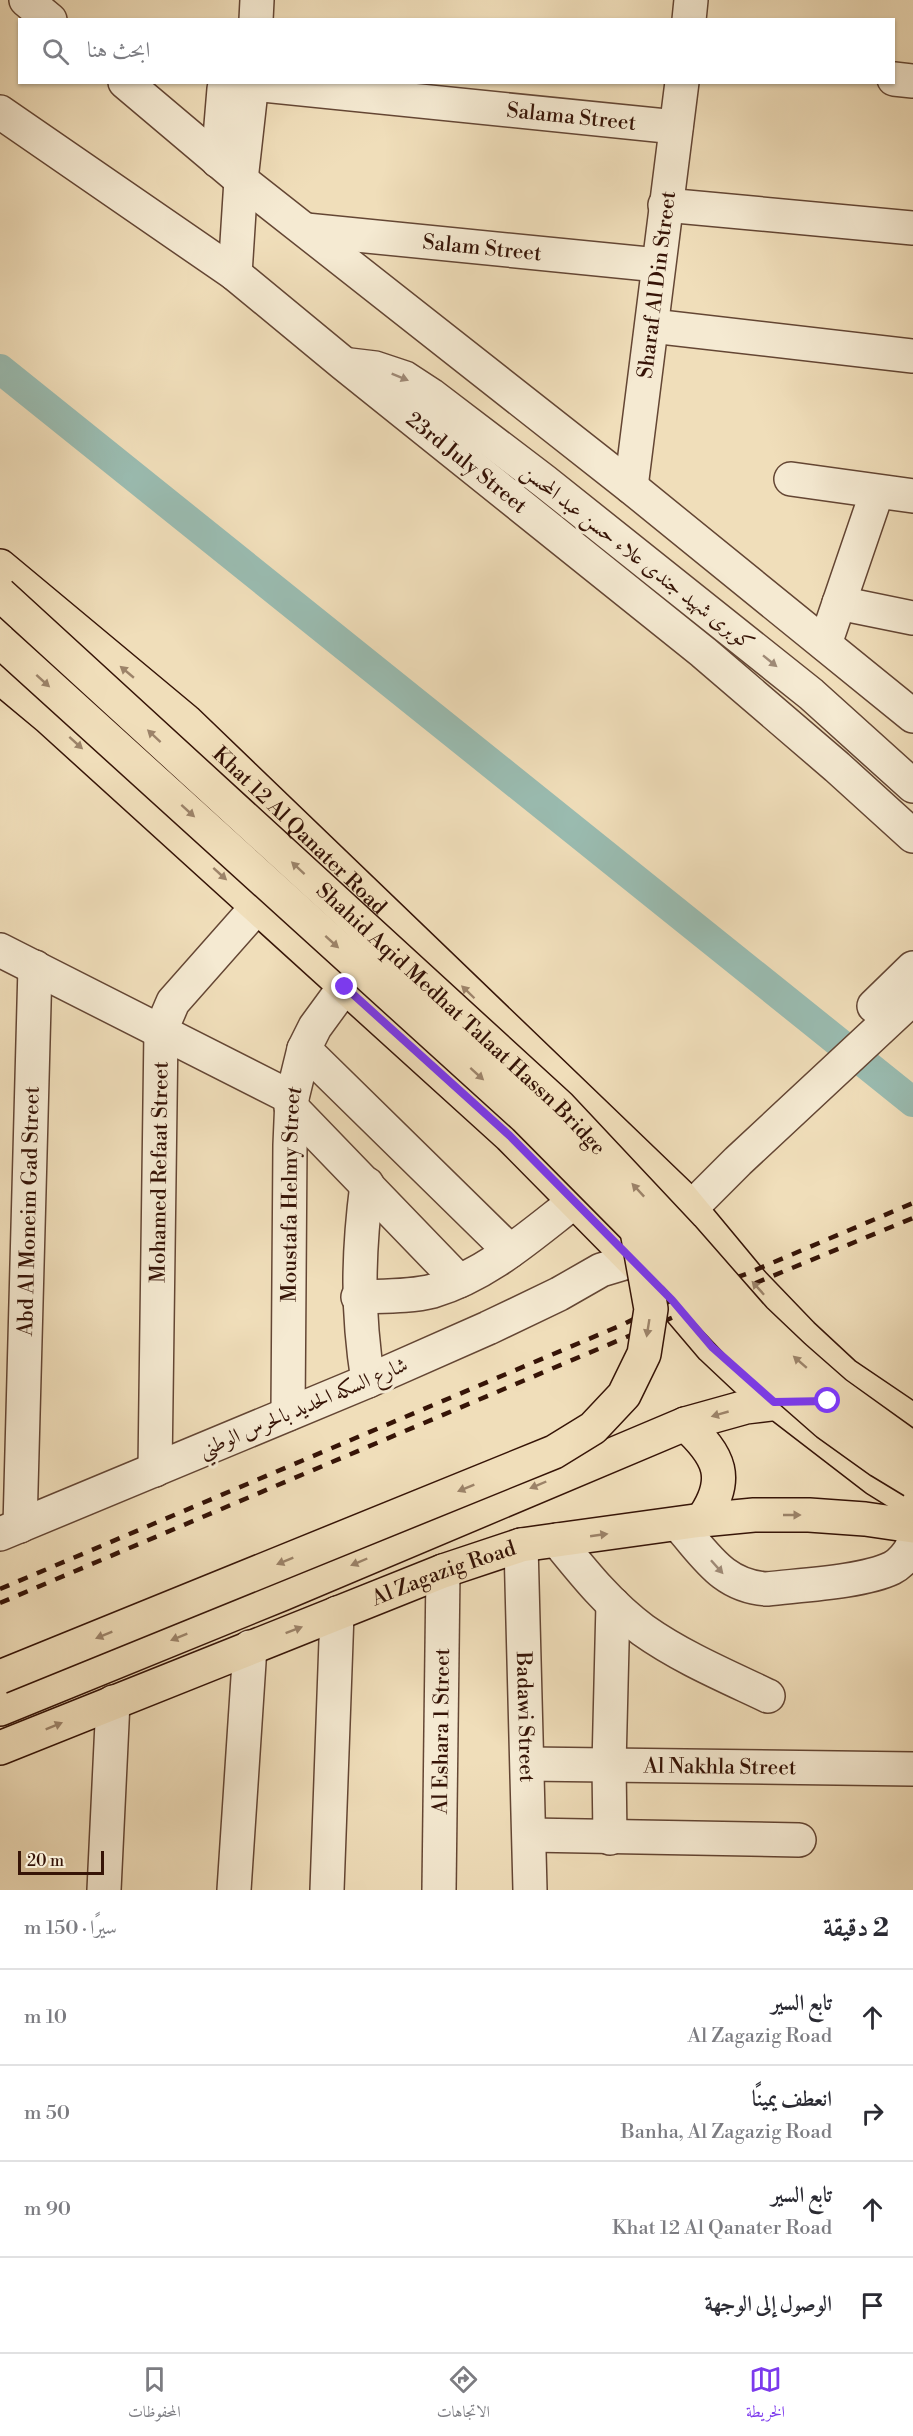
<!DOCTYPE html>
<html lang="ar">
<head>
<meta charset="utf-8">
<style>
  :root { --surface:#fff; --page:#f7f7f7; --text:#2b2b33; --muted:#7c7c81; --line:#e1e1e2; --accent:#7c3aed }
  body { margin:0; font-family:"Libre Bodoni",Amiri,serif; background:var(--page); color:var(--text); direction:rtl }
  .scale { position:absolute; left:18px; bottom:15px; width:86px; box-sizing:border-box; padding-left:6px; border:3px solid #361407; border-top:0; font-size:16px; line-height:21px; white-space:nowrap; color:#361407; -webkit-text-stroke:4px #f5ead2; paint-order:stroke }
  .stop { position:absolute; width:18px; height:18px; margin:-14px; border:4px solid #7c3aed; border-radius:50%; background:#fff }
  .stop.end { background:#7c3aed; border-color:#fff; box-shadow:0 2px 6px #0008 }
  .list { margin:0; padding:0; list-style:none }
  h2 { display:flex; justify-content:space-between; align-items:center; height:78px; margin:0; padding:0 24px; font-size:26px }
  h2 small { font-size:20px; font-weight:400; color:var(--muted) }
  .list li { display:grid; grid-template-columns:39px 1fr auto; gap:18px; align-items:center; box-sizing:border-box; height:96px; padding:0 24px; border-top:2px solid var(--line) }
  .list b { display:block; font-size:22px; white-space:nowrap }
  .list p { margin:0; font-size:20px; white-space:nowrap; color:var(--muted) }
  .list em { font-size:20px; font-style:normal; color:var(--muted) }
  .icon { flex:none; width:33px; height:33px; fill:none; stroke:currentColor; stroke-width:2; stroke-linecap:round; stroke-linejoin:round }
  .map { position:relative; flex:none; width:913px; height:1890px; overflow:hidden; direction:ltr }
  .search { position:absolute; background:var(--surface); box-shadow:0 2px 4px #0004; left:18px; right:18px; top:18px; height:66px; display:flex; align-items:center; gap:15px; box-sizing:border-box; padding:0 21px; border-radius:0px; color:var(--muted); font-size:22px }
  .sheet { height:462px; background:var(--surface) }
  nav { display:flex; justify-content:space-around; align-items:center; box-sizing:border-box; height:84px; border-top:2px solid var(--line); background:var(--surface); font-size:16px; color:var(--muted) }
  nav a { display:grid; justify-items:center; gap:3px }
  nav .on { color:var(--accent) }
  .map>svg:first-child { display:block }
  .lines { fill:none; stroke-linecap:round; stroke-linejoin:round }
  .canal { stroke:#9abcb1; stroke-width:30 }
  .minor-casing { stroke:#644634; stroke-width:36 }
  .major-casing { stroke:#361407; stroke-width:36 }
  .minor { stroke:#f5ead2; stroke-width:33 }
  .major { stroke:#f0deba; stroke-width:33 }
  .rail { stroke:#361407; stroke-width:4.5; stroke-dasharray:10 10; stroke-linecap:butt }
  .major-bridge-casing { stroke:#361407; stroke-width:36; stroke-linecap:butt }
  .major-bridge { stroke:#f0deba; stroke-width:33 }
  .oneway { fill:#9f8a77 }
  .oneway2 { fill:#9c8369 }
  .route { stroke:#7c3aed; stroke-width:8 }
  .labels { text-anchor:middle; stroke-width:6; stroke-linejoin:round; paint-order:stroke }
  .street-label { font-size:21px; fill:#361407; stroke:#f5ead2 }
</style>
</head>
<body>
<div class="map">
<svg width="913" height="1890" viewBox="0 0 913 1890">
  <rect width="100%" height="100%" fill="#f0deba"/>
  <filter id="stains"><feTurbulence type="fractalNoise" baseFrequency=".00333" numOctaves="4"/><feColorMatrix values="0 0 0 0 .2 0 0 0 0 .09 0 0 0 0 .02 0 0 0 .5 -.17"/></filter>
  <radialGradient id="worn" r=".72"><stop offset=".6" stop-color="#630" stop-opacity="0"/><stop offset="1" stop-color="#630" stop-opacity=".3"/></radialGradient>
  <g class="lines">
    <path class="canal" d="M0 369 913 1102"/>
    <g class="minor-casing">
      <g id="minor">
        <path d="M26 0 50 20"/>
        <path d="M256 20 257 0"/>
        <path d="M689 20 691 0"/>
        <path d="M894 79 913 81"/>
        <path d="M125 82 241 180 631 487 913 716"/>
        <path id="s1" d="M252 84 676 127"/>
        <path id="s2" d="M0 112 235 274 344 364 703 652 837 767 913 836"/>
        <path d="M218 161 224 89"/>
        <path d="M665 205 913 228"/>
        <path id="s3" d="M306 230 658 265"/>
        <path d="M235 274 241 180 252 82"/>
        <path d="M652 326 913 356"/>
        <path d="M350 365 375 368 405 378 431 395 544 481 811 694 913 786"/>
        <path d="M791 479 913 496"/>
        <path id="s4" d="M631 487 682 82"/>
        <path d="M839 603 913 618"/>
        <path d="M825 644 877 492"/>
        <path d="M0 950 292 1098"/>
        <path d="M874 1006 913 968"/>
        <path d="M304 1049 510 1251"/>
        <path d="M291 1107 459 1281"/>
        <path d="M367 1184C358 1254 357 1311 368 1381"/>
        <path d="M358 1297C382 1296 410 1297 433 1291 487 1275 530 1236 574 1202"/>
        <path id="s5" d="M288 1414 290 1145 292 1098 304 1049 315 1027 345 986"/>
        <path id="s6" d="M155 1470 161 1030 173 1002 257 907"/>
        <path d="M678 1524C706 1555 722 1586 767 1589 801 1585 863 1582 892 1568 900 1564 910 1553 913 1544"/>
        <path id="s7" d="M20 1526 35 967"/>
        <path d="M0 1534 368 1381 488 1328 559 1294 601 1270 631 1261 690 1209 738 1161 913 998"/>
        <path d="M557 1540C583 1572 609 1605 643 1630 681 1657 726 1676 768 1696"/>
        <path id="s8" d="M521 1545 530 1890"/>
        <path id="s9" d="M528 1764 913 1769"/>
        <path d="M530 1835 799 1840"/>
        <path d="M610 1838 609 1765 613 1604"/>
        <path d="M104 1890 113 1702"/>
        <path d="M234 1890 250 1647"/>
        <path d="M327 1890 337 1613"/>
        <path id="s10" d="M439 1890 443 1571"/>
      </g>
    </g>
    <g class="major-casing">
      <g id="major">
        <path id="s11" d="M0 566 186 721 680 1196 753 1284 802 1335 845 1375 913 1421"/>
        <path d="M0 677 48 717 510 1136 672 1300 712 1347 746 1379 876 1479 913 1502"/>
        <path d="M685 1424C720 1456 731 1479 702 1520"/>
        <path d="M0 1709 282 1594 685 1424 746 1407 787 1402"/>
        <path id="s12" d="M0 1748 443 1571 521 1545 702 1520 754 1515H809L865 1519 913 1526"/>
      </g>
    </g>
    <use href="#minor" class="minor"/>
    <use href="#major" class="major"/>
    <path class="rail" d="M0 1589 624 1324 672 1300 746 1274 913 1203
      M0 1603 683 1313 913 1218"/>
    <g class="major-bridge-casing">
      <g id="major-bridge">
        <path id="s13" d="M0 594 560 1107 682 1237 754 1319 794 1357 835 1393 913 1449"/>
        <path d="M0 641 525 1117 636 1229 707 1311 745 1351 827 1423 880 1461 913 1481"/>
        <path d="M0 1677 554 1452 593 1428 624 1395 644 1354 651 1309 637 1231"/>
      </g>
    </g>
    <use href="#major-bridge" class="major-bridge"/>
  </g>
  <defs><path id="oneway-solid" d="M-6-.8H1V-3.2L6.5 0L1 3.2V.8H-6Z" transform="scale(1.5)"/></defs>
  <g class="oneway">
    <use href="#oneway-solid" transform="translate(400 377) rotate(22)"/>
    <use href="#oneway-solid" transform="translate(770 661) rotate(39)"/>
    <use href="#oneway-solid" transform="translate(717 1567) rotate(48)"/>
  </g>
  <g class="oneway2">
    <use href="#oneway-solid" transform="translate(127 672) rotate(-140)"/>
    <use href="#oneway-solid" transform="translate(43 681) rotate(42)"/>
    <use href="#oneway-solid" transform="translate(154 736) rotate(-137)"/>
    <use href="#oneway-solid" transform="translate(76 743) rotate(42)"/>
    <use href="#oneway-solid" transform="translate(188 811) rotate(42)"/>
    <use href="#oneway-solid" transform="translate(298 868) rotate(-137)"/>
    <use href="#oneway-solid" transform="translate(220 874) rotate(42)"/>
    <use href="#oneway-solid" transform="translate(332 942) rotate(42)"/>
    <use href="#oneway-solid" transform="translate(468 992) rotate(-136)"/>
    <use href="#oneway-solid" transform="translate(477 1074) rotate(42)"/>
    <use href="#oneway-solid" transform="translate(638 1190) rotate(-133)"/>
    <use href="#oneway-solid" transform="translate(758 1288) rotate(-132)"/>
    <use href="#oneway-solid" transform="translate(648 1328) rotate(99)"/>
    <use href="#oneway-solid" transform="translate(800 1362) rotate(-139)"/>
    <use href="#oneway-solid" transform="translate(720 1414) rotate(164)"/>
    <use href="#oneway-solid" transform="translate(538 1485) rotate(157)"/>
    <use href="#oneway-solid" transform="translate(466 1488) rotate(158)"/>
    <use href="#oneway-solid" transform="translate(792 1515)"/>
    <use href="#oneway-solid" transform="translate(599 1535) rotate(-8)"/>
    <use href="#oneway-solid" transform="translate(285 1561) rotate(158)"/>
    <use href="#oneway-solid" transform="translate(359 1562) rotate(157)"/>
    <use href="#oneway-solid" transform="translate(294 1630) rotate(-21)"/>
    <use href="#oneway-solid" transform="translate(104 1635) rotate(158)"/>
    <use href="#oneway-solid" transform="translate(179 1637) rotate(158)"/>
    <use href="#oneway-solid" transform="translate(54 1726) rotate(-22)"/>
  </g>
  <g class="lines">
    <path class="route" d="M345 987 510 1136 672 1300 712 1347 774 1402 828 1401"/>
  </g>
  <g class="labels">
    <g class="street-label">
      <text dy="7" stroke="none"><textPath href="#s1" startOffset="321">Salama Street</textPath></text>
      <text dy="7" stroke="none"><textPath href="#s3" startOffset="177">Salam Street</textPath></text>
      <text dy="7" stroke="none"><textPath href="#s4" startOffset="204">Sharaf Al Din Street</textPath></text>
      <text dy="7" stroke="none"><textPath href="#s2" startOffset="584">23rd July Street</textPath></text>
      <text transform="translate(638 557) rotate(38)" y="7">كوبرى شهيد جندى علاء حسن عبد المحسن</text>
      <text dy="7" stroke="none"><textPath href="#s11" startOffset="400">Khat 12 Al Qanater Road</textPath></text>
      <text dy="7" stroke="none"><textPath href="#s13" startOffset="627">Shahid Aqid Medhat Talaat Hassn Bridge</textPath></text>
      <text dy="7" stroke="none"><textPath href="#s6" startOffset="298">Mohamed Refaat Street</textPath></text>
      <text dy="7" stroke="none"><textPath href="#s5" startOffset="220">Moustafa Helmy Street</textPath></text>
      <text dy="7" stroke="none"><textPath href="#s7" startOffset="315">Abd Al Moneim Gad Street</textPath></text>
      <text transform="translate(303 1407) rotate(-23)" y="7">شارع السكه الحديد بالحرس الوطني</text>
      <text dy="7" stroke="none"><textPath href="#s12" startOffset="477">Al Zagazig Road</textPath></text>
      <text dy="7" stroke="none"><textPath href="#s8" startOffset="172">Badawi Street</textPath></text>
      <text dy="7" stroke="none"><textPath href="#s10" startOffset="159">Al Eshara 1 Street</textPath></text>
      <text dy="7" stroke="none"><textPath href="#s9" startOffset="192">Al Nakhla Street</textPath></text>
    </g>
  </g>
  <rect width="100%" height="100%" filter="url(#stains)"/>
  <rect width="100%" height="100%" fill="url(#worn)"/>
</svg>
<div class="scale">20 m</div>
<div class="stop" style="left:828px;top:1401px"></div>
<div class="stop end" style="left:345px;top:987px"></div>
<div class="search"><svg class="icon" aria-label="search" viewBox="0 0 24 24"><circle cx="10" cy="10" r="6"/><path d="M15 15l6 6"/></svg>ابحث هنا</div>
</div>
<section class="sheet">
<h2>2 دقيقة<small>سيرًا · 150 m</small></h2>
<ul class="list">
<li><svg class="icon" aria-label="ahead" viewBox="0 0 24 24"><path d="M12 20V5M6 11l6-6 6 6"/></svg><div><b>تابع السير</b><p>Al Zagazig Road</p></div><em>10 m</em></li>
<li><svg class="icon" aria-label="right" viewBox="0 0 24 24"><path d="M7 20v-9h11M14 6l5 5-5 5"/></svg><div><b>انعطف يمينًا</b><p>Banha, Al Zagazig Road</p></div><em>50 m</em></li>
<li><svg class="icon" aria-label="ahead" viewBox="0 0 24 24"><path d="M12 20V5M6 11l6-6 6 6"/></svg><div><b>تابع السير</b><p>Khat 12 Al Qanater Road</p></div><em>90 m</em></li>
<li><svg class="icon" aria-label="arrive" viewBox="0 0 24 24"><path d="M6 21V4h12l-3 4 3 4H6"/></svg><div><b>الوصول إلى الوجهة</b></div></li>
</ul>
</section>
<nav>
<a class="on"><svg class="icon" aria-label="map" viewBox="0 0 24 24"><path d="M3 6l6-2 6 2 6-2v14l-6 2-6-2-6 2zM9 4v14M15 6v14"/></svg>الخريطة</a>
<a><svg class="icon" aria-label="directions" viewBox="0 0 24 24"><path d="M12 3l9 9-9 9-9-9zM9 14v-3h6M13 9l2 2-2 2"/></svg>الاتجاهات</a>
<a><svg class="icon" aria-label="saved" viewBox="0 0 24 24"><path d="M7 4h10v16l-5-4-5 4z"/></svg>المحفوظات</a>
</nav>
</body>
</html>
